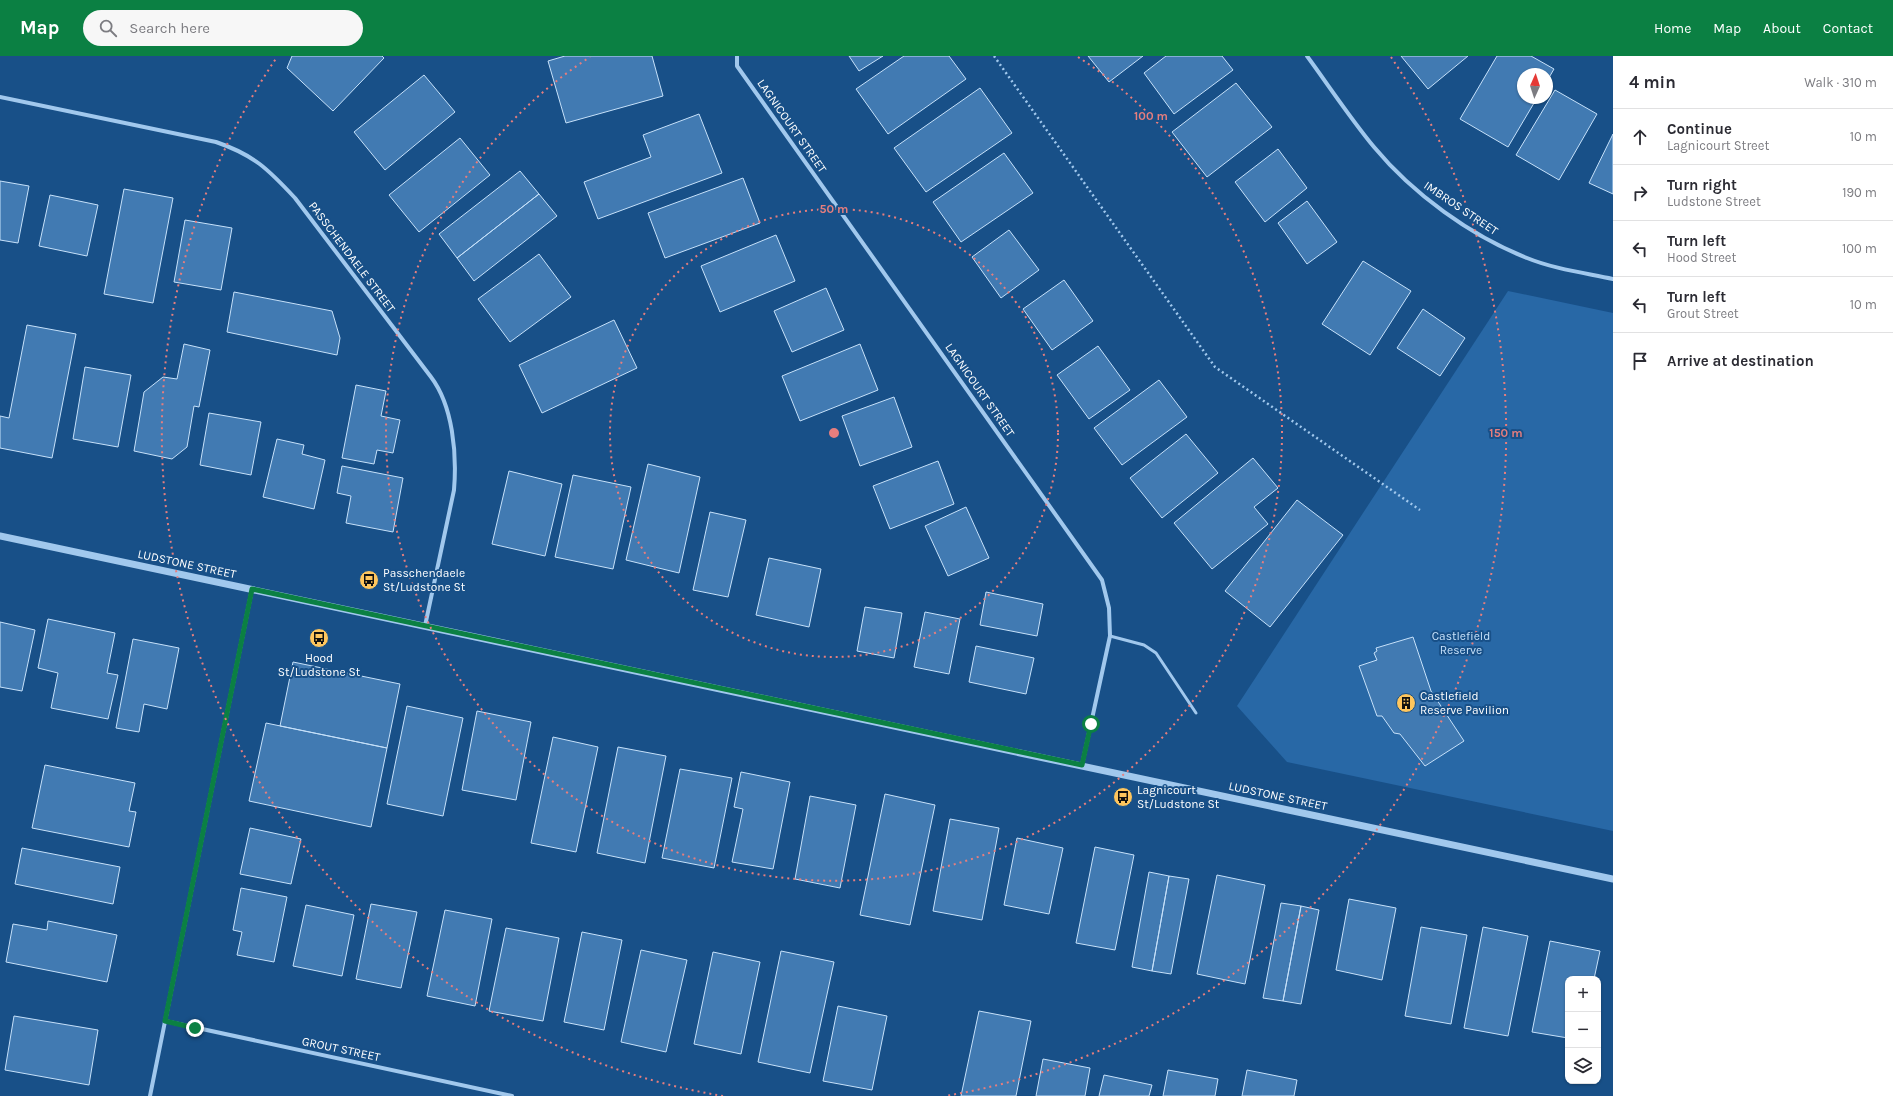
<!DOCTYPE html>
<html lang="en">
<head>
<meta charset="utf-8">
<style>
  :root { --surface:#fff; --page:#f7f7f7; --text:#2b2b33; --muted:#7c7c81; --line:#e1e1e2; --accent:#0b8043 }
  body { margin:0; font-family:Karla,sans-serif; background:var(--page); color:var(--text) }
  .controls { position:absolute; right:12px; bottom:12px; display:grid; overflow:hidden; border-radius:8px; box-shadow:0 1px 3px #0004 }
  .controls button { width:36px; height:36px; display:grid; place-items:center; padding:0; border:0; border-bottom:1px solid var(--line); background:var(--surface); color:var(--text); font:20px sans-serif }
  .compass { position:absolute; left:1517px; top:12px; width:36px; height:36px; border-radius:50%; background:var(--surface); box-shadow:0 1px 3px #0004; rotate:3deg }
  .stop { position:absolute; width:12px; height:12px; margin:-9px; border:3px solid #0b8043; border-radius:50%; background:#fff }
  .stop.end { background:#0b8043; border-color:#fff; box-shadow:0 1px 4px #0008 }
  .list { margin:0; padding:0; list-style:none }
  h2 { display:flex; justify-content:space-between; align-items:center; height:52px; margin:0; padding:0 16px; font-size:17px }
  h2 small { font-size:13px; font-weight:400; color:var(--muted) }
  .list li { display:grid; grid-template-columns:26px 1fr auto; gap:12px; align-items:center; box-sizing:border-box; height:56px; padding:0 16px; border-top:1px solid var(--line) }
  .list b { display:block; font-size:15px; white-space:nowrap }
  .list p { margin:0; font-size:13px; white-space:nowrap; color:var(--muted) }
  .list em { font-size:13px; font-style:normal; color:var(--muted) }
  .icon { flex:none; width:22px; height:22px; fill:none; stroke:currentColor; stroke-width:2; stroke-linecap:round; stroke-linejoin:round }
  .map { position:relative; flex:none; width:1613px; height:1040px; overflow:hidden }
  header { display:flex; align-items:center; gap:24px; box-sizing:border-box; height:56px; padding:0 20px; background:var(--accent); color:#fff }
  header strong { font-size:19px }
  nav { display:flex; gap:22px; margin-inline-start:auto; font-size:14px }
  .search { width:280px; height:36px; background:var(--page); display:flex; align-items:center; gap:10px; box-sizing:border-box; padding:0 14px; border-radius:22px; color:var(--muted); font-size:15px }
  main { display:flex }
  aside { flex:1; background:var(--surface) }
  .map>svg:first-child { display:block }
  .green { fill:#2868a6 }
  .building { fill:#417ab2; stroke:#c6e1fa }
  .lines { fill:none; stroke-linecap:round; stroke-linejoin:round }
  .path { stroke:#a1c8ed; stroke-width:2.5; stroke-dasharray:2 3; stroke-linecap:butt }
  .service { stroke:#a1c8ed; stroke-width:3 }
  .minor { stroke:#a1c8ed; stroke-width:4 }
  .tertiary { stroke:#a1c8ed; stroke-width:7 }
  .route { stroke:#0b8043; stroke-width:5 }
  .ring { fill:none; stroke:#e67e7e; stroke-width:2; stroke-dasharray:2 4 }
  .labels { text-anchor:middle; stroke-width:4; stroke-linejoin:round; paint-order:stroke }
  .street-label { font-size:12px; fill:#fff; stroke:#185088 }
  .poi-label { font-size:12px; fill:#fff; stroke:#185088; text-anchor:start }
  .park-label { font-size:12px; fill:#c6e1fa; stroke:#185088 }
  .centre { fill:#e67e7e; stroke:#185088; stroke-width:2 }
  .ring-label { font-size:12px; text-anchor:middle; font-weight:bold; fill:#e67e7e; stroke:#185088; stroke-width:4; stroke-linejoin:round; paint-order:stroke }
</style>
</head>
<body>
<header>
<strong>Map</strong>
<div class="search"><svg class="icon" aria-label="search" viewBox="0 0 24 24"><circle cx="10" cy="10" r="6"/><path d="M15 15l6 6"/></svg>Search here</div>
<nav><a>Home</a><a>Map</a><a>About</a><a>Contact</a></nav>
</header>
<main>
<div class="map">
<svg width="1613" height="1040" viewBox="0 0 1613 1040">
  <rect width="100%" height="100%" fill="#185088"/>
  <path class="green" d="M1508 235 1613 257V775L1287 706 1237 650Z"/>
  <path class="building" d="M292 0H382L384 2 333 55 287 12Z
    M565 0H652L663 40 566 67 548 5Z
    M849 0H883L859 15Z
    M904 0H949L966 23 888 78 856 33Z
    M1088 0H1143L1109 26Z
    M1166 0H1222L1233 14 1174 58 1144 17Z
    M1401 0H1468L1428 33Z
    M1497 0H1531L1554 13 1547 25V18H1523V42H1537L1508 91 1460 63Z
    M424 19 455 56 385 114 354 76Z
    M1236 27 1272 71 1207 121 1172 76Z
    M980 32 1012 77 926 136 894 92Z
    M1555 34 1597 58 1559 124 1516 99Z
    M699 58 722 117 598 163 584 126 651 101 643 79Z
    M1613 78V138L1589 127Z
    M460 82 490 119 419 176 389 139Z
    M1278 93 1307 132 1265 166 1235 126Z
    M1004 97 1033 137 961 186 933 146Z
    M520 115 539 138 457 202 439 178Z
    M743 122 760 167 665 202 648 157Z
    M0 125 29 130 18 187 0 184Z
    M124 133 173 142 153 247 104 238Z
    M539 138 557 160 474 225 457 202Z
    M50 139 98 149 87 200 39 190Z
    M1307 145 1337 186 1307 208 1278 167Z
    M185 164 232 172 221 234 174 226Z
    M1009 174 1039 214 1001 242 972 201Z
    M776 179 795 225 720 256 701 210Z
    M539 198 571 241 510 286 478 243Z
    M1363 205 1411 235 1370 299 1322 268Z
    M1064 224 1093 265 1052 294 1023 253Z
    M826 232 844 274 792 296 774 255Z
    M234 236 332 255 340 282 337 299 227 276Z
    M1423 253 1465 282 1440 320 1397 292Z
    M614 264 637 312 542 357 519 309Z
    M27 269 76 278 52 402 0 392V360L9 362Z
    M184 288 210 294 199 351 194 350 187 391 172 403 134 395 144 336 163 321 177 323Z
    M860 288 878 334 800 365 782 320Z
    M1098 290 1130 334 1089 363 1057 319Z
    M85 311 131 319 118 391 73 383Z
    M1159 324 1187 361 1122 409 1094 372Z
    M356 329 386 335 381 360 400 364 393 397 377 394 374 408 342 402Z
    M894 341 912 391 860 410 842 360Z
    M209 357 261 366 251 419 200 409Z
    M1186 378 1218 417 1162 462 1130 422Z
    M277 383 304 389 302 398 325 404 314 453 263 441Z
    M1253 402 1278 432 1254 451 1268 468 1212 513 1174 467Z
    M938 405 954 448 890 473 873 430Z
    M648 408 700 421 679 517 626 504Z
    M342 410 403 422 393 476 346 467 351 440 337 437Z
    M509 415 562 428 545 500 492 488Z
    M573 419 631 431 613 513 555 501Z
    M1297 444 1343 479 1270 571 1225 535Z
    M966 451 989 502 948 520 925 470Z
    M710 456 746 464 728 541 693 534Z
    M769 502 821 513 809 571 756 559Z
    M986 536 1043 548 1037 580 980 569Z
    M865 551 902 557 894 602 857 595Z
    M925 556 960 563 949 618 914 611Z
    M48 563 115 577 107 617 118 619 108 663 51 652 58 617 38 612Z
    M0 566 35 574 22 635 0 631Z
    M1413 581 1431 635 1464 685 1425 710 1400 678 1394 677 1382 660H1377L1359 610 1377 604 1374 597 1377 595 1376 592Z
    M133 583 179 592 167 653 144 648 139 676 116 672Z
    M976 590 1034 602 1026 638 969 626Z
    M293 606 400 628 387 692 280 670Z
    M407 650 463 662 443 760 387 748Z
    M477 655 531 666 516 744 462 734Z
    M266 667 387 692 371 771 249 745Z
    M553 681 598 691 576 796 531 787Z
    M618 691 666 700 645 807 597 797Z
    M45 709 135 727 129 755 136 756 129 791 32 772Z
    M680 713 732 722 714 812 662 802Z
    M741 716 790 726 773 813 732 806 743 753 734 751Z
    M885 738 935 749 910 869 860 859Z
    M810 740 856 749 840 832 795 823Z
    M950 763 999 772 982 864 933 855Z
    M250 772 301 783 291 828 240 818Z
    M1017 782 1063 792 1049 858 1004 849Z
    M1095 791 1134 799 1115 894 1076 887Z
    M22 792 120 811 113 848 15 828Z
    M1149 816 1169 820 1152 915 1132 911Z
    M1217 819 1265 829 1245 928 1197 918Z
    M1169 820 1189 823 1171 918 1152 915Z
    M241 832 287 841 274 906 237 899 242 876 233 874Z
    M1349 843 1396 852 1382 924 1336 914Z
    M1281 847 1301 850 1283 945 1263 942Z
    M371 848 417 856 401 932 356 923Z
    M306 849 354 859 342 920 293 910Z
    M1301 850 1319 854 1301 948 1283 945Z
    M445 854 492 863 475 950 427 940Z
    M48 865 117 879 107 926 6 906 13 868 47 874Z
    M1421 871 1467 879 1451 968 1405 960Z
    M1483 871 1528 880 1508 980 1464 972Z
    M506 872 559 882 543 965 489 955Z
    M582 876 622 884 604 974 564 966Z
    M1550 885 1600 895 1594 923H1568V982L1532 976Z
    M641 894 687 904 666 996 621 986Z
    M781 895 834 906 810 1017 758 1006Z
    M713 896 760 906 741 998 694 988Z
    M838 950 887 960 872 1034 823 1025Z
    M979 955 1031 965 1016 1040H961Z
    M14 960 98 974 89 1029 5 1014Z
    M1043 1003 1090 1012 1085 1040H1036Z
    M1168 1014 1218 1023 1215 1040H1163Z
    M1247 1014 1297 1024 1294 1040H1242Z
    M1104 1019 1152 1029 1149 1040H1099Z"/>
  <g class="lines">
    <path class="path" d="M994 0 1215 311 1420 454"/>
    <path class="service" d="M1110 580 1144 589 1156 597 1196 657"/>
    <path class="minor" d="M737 0V10L1102 524 1109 552 1110 580 1082 709
      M1307 0C1329 30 1350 62 1374 91 1413 138 1471 180 1527 202 1554 213 1585 217 1613 223
      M0 41 216 86C254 99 268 113 295 142L431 321C453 350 457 398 454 434L425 570
      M165 965 512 1040
      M150 1040 252 533"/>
    <path class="tertiary" d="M0 480 1613 823"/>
  </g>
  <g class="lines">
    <path class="route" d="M195 972 165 965 252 533 1082 709 1091 668"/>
  </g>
  <g class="ring">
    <circle cx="834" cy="377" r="224"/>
    <path d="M1078 1A448 448 0 1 1 590 1"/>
    <path d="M723 1040A672 672 0 0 1 277 1M1391 1A672 672 0 0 1 945 1040"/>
  </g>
  <defs>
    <g id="bus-disc" transform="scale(1)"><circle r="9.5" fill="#ffc65d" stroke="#185088"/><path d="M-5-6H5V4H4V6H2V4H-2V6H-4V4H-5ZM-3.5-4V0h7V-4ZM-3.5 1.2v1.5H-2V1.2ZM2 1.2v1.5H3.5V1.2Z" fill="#111"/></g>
    <g id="building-disc" transform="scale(1)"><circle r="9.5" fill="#ffc65d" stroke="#185088"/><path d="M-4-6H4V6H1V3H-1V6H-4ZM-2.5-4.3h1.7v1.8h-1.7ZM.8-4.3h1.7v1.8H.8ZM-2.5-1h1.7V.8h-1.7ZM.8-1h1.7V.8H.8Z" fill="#111"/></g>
  </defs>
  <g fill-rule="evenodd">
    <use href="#bus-disc" x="369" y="524"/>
    <use href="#bus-disc" x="319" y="582"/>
    <use href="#building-disc" x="1406" y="647"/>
    <use href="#bus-disc" x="1123" y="741"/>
  </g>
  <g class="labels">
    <g class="street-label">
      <text transform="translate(792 70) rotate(55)" y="4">LAGNICOURT STREET</text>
      <text transform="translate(1461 152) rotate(34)" y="4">IMBROS STREET</text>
      <text transform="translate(352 201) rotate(53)" y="4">PASSCHENDAELE STREET</text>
      <text transform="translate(980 334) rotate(55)" y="4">LAGNICOURT STREET</text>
      <text transform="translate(187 508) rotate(12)" y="4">LUDSTONE STREET</text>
      <text transform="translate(1278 740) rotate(12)" y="4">LUDSTONE STREET</text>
      <text transform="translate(341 993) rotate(12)" y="4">GROUT STREET</text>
    </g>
    <g class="poi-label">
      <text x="383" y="521">Passchendaele<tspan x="383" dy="14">St/Ludstone St</tspan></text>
      <text x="319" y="606" text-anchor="middle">Hood<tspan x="319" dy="14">St/Ludstone St</tspan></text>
      <text x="1420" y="644">Castlefield<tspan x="1420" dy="14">Reserve Pavilion</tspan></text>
      <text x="1137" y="738">Lagnicourt<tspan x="1137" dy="14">St/Ludstone St</tspan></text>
    </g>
    <g class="park-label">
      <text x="1461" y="584">Castlefield<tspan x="1461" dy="14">Reserve</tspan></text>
    </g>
  </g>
  <circle cx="834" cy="377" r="6" class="centre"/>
  <g class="ring-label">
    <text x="1151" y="64">100 m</text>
    <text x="834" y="157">50 m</text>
    <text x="1506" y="381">150 m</text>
  </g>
</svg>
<div class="controls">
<button>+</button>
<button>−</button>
<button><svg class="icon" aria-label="layers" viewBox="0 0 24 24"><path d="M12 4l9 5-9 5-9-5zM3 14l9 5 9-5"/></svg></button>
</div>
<svg class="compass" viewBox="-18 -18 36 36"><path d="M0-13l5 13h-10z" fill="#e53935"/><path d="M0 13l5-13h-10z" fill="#7c7c81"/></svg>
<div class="stop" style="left:1091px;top:668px"></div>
<div class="stop end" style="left:195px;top:972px"></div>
</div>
<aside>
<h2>4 min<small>Walk · 310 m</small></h2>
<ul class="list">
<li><svg class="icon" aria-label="ahead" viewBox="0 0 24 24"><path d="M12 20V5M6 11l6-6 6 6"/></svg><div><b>Continue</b><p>Lagnicourt Street</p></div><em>10 m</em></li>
<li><svg class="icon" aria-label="right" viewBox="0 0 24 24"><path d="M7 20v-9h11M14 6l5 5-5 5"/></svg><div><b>Turn right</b><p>Ludstone Street</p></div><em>190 m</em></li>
<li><svg class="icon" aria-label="left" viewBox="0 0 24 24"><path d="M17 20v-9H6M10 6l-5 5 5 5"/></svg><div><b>Turn left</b><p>Hood Street</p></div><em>100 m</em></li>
<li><svg class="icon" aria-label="left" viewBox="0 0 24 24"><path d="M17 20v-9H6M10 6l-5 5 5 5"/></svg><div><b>Turn left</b><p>Grout Street</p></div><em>10 m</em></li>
<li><svg class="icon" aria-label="arrive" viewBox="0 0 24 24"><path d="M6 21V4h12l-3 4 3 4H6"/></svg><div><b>Arrive at destination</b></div></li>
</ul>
</aside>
</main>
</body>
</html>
